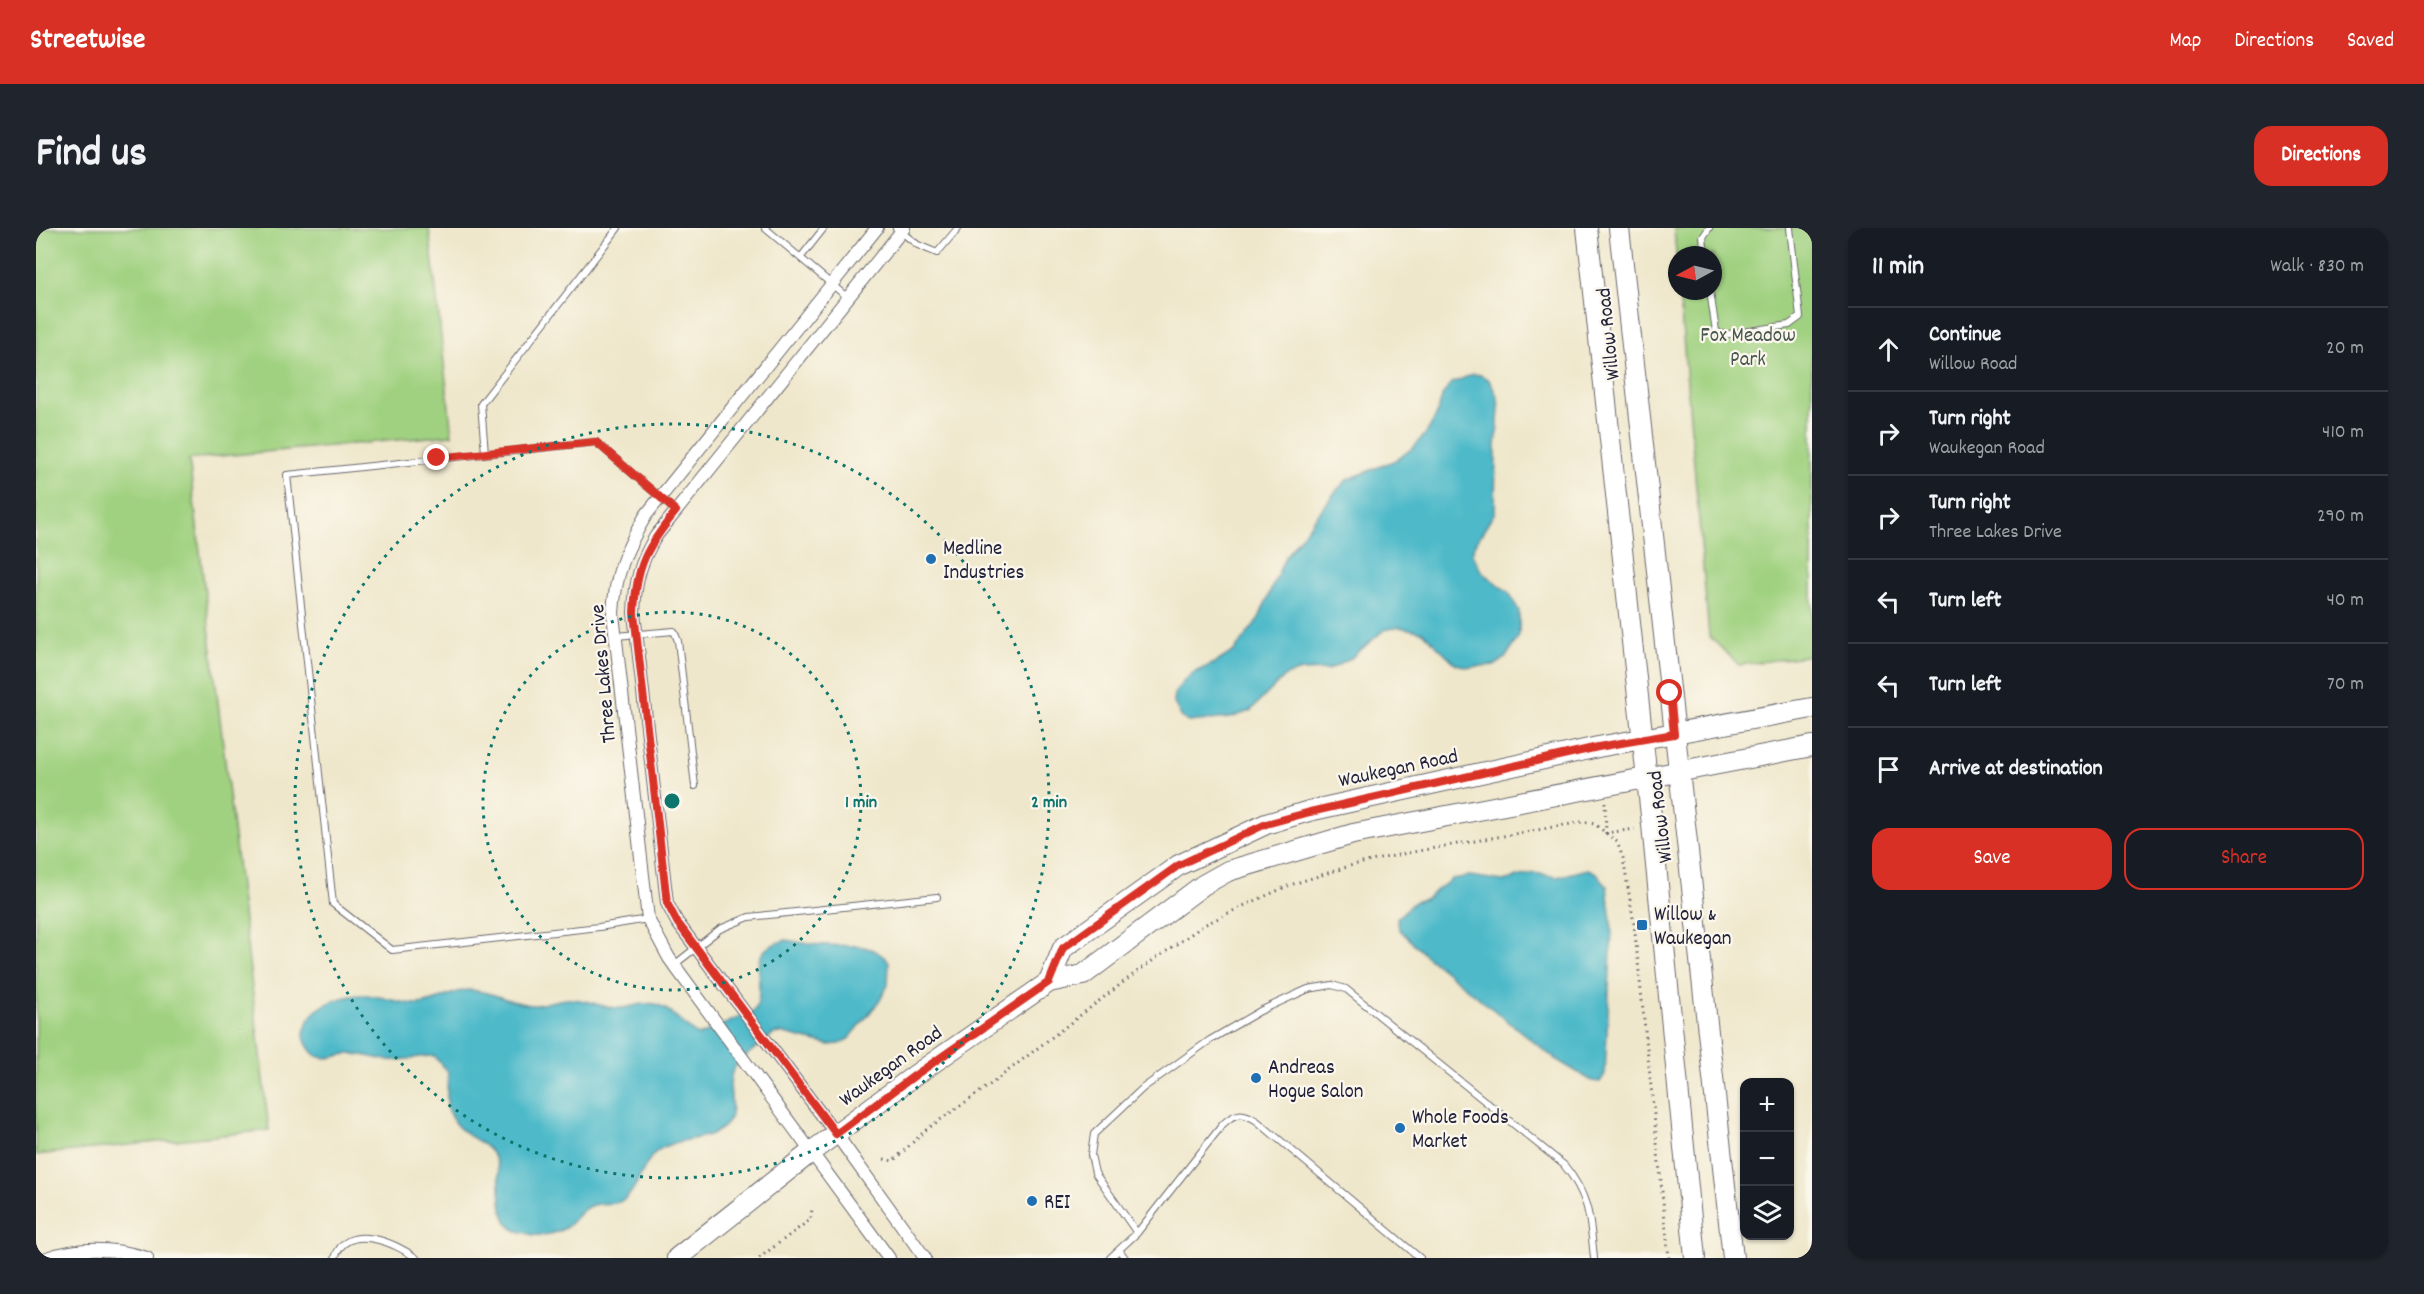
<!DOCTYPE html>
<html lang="en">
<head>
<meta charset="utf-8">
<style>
  :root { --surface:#171b24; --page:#20242c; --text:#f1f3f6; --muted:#9ea1a6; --line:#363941; --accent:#d93025 }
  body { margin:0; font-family:Dekko,sans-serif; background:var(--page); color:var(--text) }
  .controls { position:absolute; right:18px; bottom:18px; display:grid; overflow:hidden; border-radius:12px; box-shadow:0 2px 4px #0004 }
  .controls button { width:54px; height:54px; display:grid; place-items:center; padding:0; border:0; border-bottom:2px solid var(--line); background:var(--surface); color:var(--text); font:30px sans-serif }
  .compass { position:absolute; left:1632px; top:18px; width:54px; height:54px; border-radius:50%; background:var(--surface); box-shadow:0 2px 4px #0004; rotate:263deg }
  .stop { position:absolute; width:18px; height:18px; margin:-14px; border:4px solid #d93025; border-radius:50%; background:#fff }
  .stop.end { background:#d93025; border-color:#fff; box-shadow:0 2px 6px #0008 }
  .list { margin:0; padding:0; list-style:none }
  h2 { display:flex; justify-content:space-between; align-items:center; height:78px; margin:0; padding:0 24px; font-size:26px }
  h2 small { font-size:20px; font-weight:400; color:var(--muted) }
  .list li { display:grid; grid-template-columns:39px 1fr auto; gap:18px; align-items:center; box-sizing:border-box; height:84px; padding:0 24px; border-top:2px solid var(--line) }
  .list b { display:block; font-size:22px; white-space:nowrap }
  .list p { margin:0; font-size:20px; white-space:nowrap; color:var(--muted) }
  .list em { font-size:20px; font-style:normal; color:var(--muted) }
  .actions { display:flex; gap:12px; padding:18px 24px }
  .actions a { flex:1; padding:14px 0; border:2px solid var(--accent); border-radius:18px; text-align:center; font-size:21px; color:var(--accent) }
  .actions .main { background:var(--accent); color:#fff }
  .icon { flex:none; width:33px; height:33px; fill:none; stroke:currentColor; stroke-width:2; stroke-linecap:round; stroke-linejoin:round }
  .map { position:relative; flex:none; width:1776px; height:1030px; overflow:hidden; border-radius:18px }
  header { display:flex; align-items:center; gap:36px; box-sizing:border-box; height:84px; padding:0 30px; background:var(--accent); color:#fff }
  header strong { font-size:28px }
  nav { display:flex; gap:33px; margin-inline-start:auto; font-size:21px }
  .intro { display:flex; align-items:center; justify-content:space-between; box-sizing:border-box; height:144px; padding:0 36px }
  h1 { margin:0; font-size:42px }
  .button { padding:15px 27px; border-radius:18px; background:var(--accent); color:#fff; font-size:21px; font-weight:700 }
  main { display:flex; gap:36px; padding:0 36px }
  aside { flex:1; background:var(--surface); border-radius:18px; box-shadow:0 2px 4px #0004 }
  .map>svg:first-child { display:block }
  .green { fill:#a0d180; stroke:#617a5e; stroke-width:1.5 }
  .water { fill:#4db9c9; stroke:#386e82; stroke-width:1.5 }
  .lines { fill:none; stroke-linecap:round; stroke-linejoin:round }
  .lane-casing { stroke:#6a676d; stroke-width:8 }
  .street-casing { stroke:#6a676d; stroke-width:14 }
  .primary-casing { stroke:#6a676d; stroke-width:22 }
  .path { stroke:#6a676d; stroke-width:3; stroke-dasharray:1.5 4.5; stroke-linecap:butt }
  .lane { stroke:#fff; stroke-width:6 }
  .street { stroke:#fff; stroke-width:12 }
  .primary { stroke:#fff; stroke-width:20 }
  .route { stroke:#d93025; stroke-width:8 }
  .ring { fill:none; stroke:#0f766e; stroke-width:3; stroke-dasharray:3 6 }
  .poi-dot { fill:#1f6fb2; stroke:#fbf7ec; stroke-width:2 }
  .labels { text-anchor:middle; stroke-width:4.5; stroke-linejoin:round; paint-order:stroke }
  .street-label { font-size:21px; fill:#22223b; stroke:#fbf7ec }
  .park-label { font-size:21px; fill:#485750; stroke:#fbf7ec }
  .poi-label { font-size:21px; fill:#22223b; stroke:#fbf7ec; text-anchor:start }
  .centre { fill:#0f766e; stroke:#fbf7ec; stroke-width:3 }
  .ring-label { font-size:18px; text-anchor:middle; font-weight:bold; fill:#0f766e; stroke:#fbf7ec; stroke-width:4.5; stroke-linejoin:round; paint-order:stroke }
</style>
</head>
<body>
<header>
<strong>Streetwise</strong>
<nav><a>Map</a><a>Directions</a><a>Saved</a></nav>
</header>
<div class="intro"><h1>Find us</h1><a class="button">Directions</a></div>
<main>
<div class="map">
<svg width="1776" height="1030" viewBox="0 0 1776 1030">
  <rect width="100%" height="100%" fill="#fbf7ec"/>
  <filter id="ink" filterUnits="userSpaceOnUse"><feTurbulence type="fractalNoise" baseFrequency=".0167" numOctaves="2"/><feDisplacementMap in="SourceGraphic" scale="12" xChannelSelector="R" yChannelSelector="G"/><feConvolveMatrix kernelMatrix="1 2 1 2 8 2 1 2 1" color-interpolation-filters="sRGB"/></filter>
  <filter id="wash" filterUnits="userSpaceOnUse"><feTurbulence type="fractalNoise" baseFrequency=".008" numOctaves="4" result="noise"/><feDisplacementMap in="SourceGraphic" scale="24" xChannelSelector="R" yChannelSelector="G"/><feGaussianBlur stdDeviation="1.35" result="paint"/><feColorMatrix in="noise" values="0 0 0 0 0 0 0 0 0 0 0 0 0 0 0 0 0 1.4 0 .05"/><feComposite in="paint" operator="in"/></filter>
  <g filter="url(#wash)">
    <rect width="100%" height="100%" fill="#efe7cb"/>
    <path class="green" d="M0 0H393L416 207 153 231 233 902 0 927Z
      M1638 0H1776V427L1703 437 1673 408 1643 63H1677V27H1641V39Z"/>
    <path class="water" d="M1437 146 1445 147 1453 152 1462 170 1463 182 1460 219 1459 284 1438 318 1436 326 1446 344 1473 365 1483 383V408L1470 429 1460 437 1432 439 1420 436 1387 404 1363 399 1348 402 1314 431 1303 437 1291 442 1265 443 1249 448 1214 483 1194 490 1152 494 1146 490 1138 475 1139 465 1146 455 1157 445 1181 434 1198 423 1207 412 1223 390 1249 329 1300 263 1311 252 1362 231 1379 218 1391 204 1400 188 1407 166 1416 155Z
      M1552 641 1561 645 1571 658 1576 701 1569 846 1564 854 1556 853 1519 831 1388 726 1363 701 1361 690 1378 674 1389 671 1416 651 1434 648 1467 653 1498 645 1521 649Z
      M750 712C763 714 775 717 788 717 813 719 835 713 853 734L852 757 844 772 813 811 803 816 793 817 744 805 737 806C727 815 703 831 697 842 689 858 702 882 691 895 674 916 640 907 620 924 606 936 604 956 591 969 580 980 564 972 552 979 543 983 537 995 529 1000 519 1006 504 1009 493 1006 488 1004 480 1004 476 1000 461 988 466 957 462 939 455 908 423 913 413 884 409 873 412 856 412 844L398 828C383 827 368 834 353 832 339 831 327 825 313 826 302 826 292 833 281 828 276 826 272 819 270 815 266 807 269 800 272 793 280 776 309 767 327 767 345 767 363 776 381 776 400 776 416 762 433 762 455 762 479 778 499 777 511 776 523 770 535 771 552 771 567 781 584 780 595 780 608 773 620 776 637 782 648 799 663 808L719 782C733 752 703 724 750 712Z"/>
  </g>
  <g filter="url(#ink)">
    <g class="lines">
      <g class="lane-casing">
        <path id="lane" d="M729 0 812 70
          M860 0 882 17 901 25 922 0
          M1669 27 1667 9 1673 0
          M765 29 788 0
          M1674 63 1680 103 1687 107 1753 97 1764 89 1754 0
          M449 225 445 176 582 0
          M580 408 638 403 642 413 659 558
          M612 691 563 699 356 722 297 676 251 247 560 214 640 283
          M638 737 684 701 713 689 901 669
          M1101 1005 1059 945 1055 927 1058 906 1107 860 1174 812 1224 783 1272 761 1296 757 1310 761 1528 937C1554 969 1554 991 1558 1030
          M1084 1023 1089 1030
          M299 1030C310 993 360 1015 380 1030
          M1074 1030 1101 1005 1187 896C1200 884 1207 884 1221 893L1384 1030"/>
      </g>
      <g class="street-casing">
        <path id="street" d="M841 0 610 287C590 321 579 345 577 386L612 691 633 730 853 1030
          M868 0 620 308C604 334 599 354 598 385L631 675 641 694 800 906 889 1030
          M11 1030C45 1018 78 1020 111 1030"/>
      </g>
      <g class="primary-casing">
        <path id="primary" d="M1551 0 1616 597 1659 1030
          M1583 0 1697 1030
          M1013 754 1027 720 1143 637 1230 596 1273 583 1562 519 1776 480
          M641 1030 775 924 878 848 1013 754 1047 747 1167 657 1192 643 1317 606 1776 518"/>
      </g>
      <path class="path" d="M1569 574 1570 605 1599 601
        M848 931 857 933 891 901 951 859 1102 743 1168 697 1205 679 1254 657 1317 637 1371 625 1546 594 1559 596 1581 614 1587 630 1598 696 1633 1030
        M723 1030 775 991 776 980"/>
      <use href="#lane" class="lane"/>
      <use href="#street" class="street"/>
      <use href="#primary" class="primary"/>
    </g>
  </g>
  <g class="lines" filter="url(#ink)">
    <path class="route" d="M401 230 560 214 640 283C611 319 600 337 598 385L631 675 641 694 800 906 878 848 1013 754 1027 720 1143 637 1230 596 1274 584 1562 519 1638 506 1634 465"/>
  </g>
  <g class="ring">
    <circle cx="636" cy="573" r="189"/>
    <circle cx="636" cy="573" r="377"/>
  </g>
  <g class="poi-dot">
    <circle cx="895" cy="331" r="6"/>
    <rect x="1600" y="691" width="12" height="12" rx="3"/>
    <circle cx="1220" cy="850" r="6"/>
    <circle cx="1364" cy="900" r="6"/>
    <circle cx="996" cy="973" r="6"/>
  </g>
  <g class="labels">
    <g class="street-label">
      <text transform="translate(1571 106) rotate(-96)" y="7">Willow Road</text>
      <text transform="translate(566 446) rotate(-95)" y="7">Three Lakes Drive</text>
      <text transform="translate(1362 539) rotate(-12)" y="7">Waukegan Road</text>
      <text transform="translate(1623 589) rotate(-97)" y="7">Willow Road</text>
      <text transform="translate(854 837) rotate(-36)" y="7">Waukegan Road</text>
    </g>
    <g class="park-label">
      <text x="1712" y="113">Fox Meadow<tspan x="1712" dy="24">Park</tspan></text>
    </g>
    <g class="poi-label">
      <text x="907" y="326">Medline<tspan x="907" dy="24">Industries</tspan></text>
      <text x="1618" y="692">Willow &amp;<tspan x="1618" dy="24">Waukegan</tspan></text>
      <text x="1232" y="845">Andreas<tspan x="1232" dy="24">Hogue Salon</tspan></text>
      <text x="1376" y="895">Whole Foods<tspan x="1376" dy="24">Market</tspan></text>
      <text x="1008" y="980">REI</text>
    </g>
  </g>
  <circle cx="636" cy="573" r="9" class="centre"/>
  <g class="ring-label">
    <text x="825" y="579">1 min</text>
    <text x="1013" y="579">2 min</text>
  </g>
</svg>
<div class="controls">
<button>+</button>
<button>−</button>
<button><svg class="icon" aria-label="layers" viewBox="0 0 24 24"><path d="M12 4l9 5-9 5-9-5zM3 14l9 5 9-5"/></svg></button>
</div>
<svg class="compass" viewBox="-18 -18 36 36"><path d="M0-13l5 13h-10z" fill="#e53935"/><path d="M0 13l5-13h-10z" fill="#9ea1a6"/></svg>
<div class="stop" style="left:1634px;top:465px"></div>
<div class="stop end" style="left:401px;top:230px"></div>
</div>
<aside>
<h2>11 min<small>Walk · 830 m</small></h2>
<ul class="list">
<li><svg class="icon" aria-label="ahead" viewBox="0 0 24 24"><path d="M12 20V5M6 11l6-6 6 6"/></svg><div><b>Continue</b><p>Willow Road</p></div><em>20 m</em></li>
<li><svg class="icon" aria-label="right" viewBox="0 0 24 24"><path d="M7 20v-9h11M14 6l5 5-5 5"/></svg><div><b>Turn right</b><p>Waukegan Road</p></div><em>410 m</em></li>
<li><svg class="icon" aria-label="right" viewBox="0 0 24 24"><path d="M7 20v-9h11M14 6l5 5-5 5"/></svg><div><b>Turn right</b><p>Three Lakes Drive</p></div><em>290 m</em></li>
<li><svg class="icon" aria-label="left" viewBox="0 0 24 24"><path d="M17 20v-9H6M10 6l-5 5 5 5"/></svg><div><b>Turn left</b></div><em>40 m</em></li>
<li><svg class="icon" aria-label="left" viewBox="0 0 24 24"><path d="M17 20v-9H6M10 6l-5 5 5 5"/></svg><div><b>Turn left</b></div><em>70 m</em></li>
<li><svg class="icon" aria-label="arrive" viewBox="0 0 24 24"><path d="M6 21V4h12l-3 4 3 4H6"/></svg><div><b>Arrive at destination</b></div></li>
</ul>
<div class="actions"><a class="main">Save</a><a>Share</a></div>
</aside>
</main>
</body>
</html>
